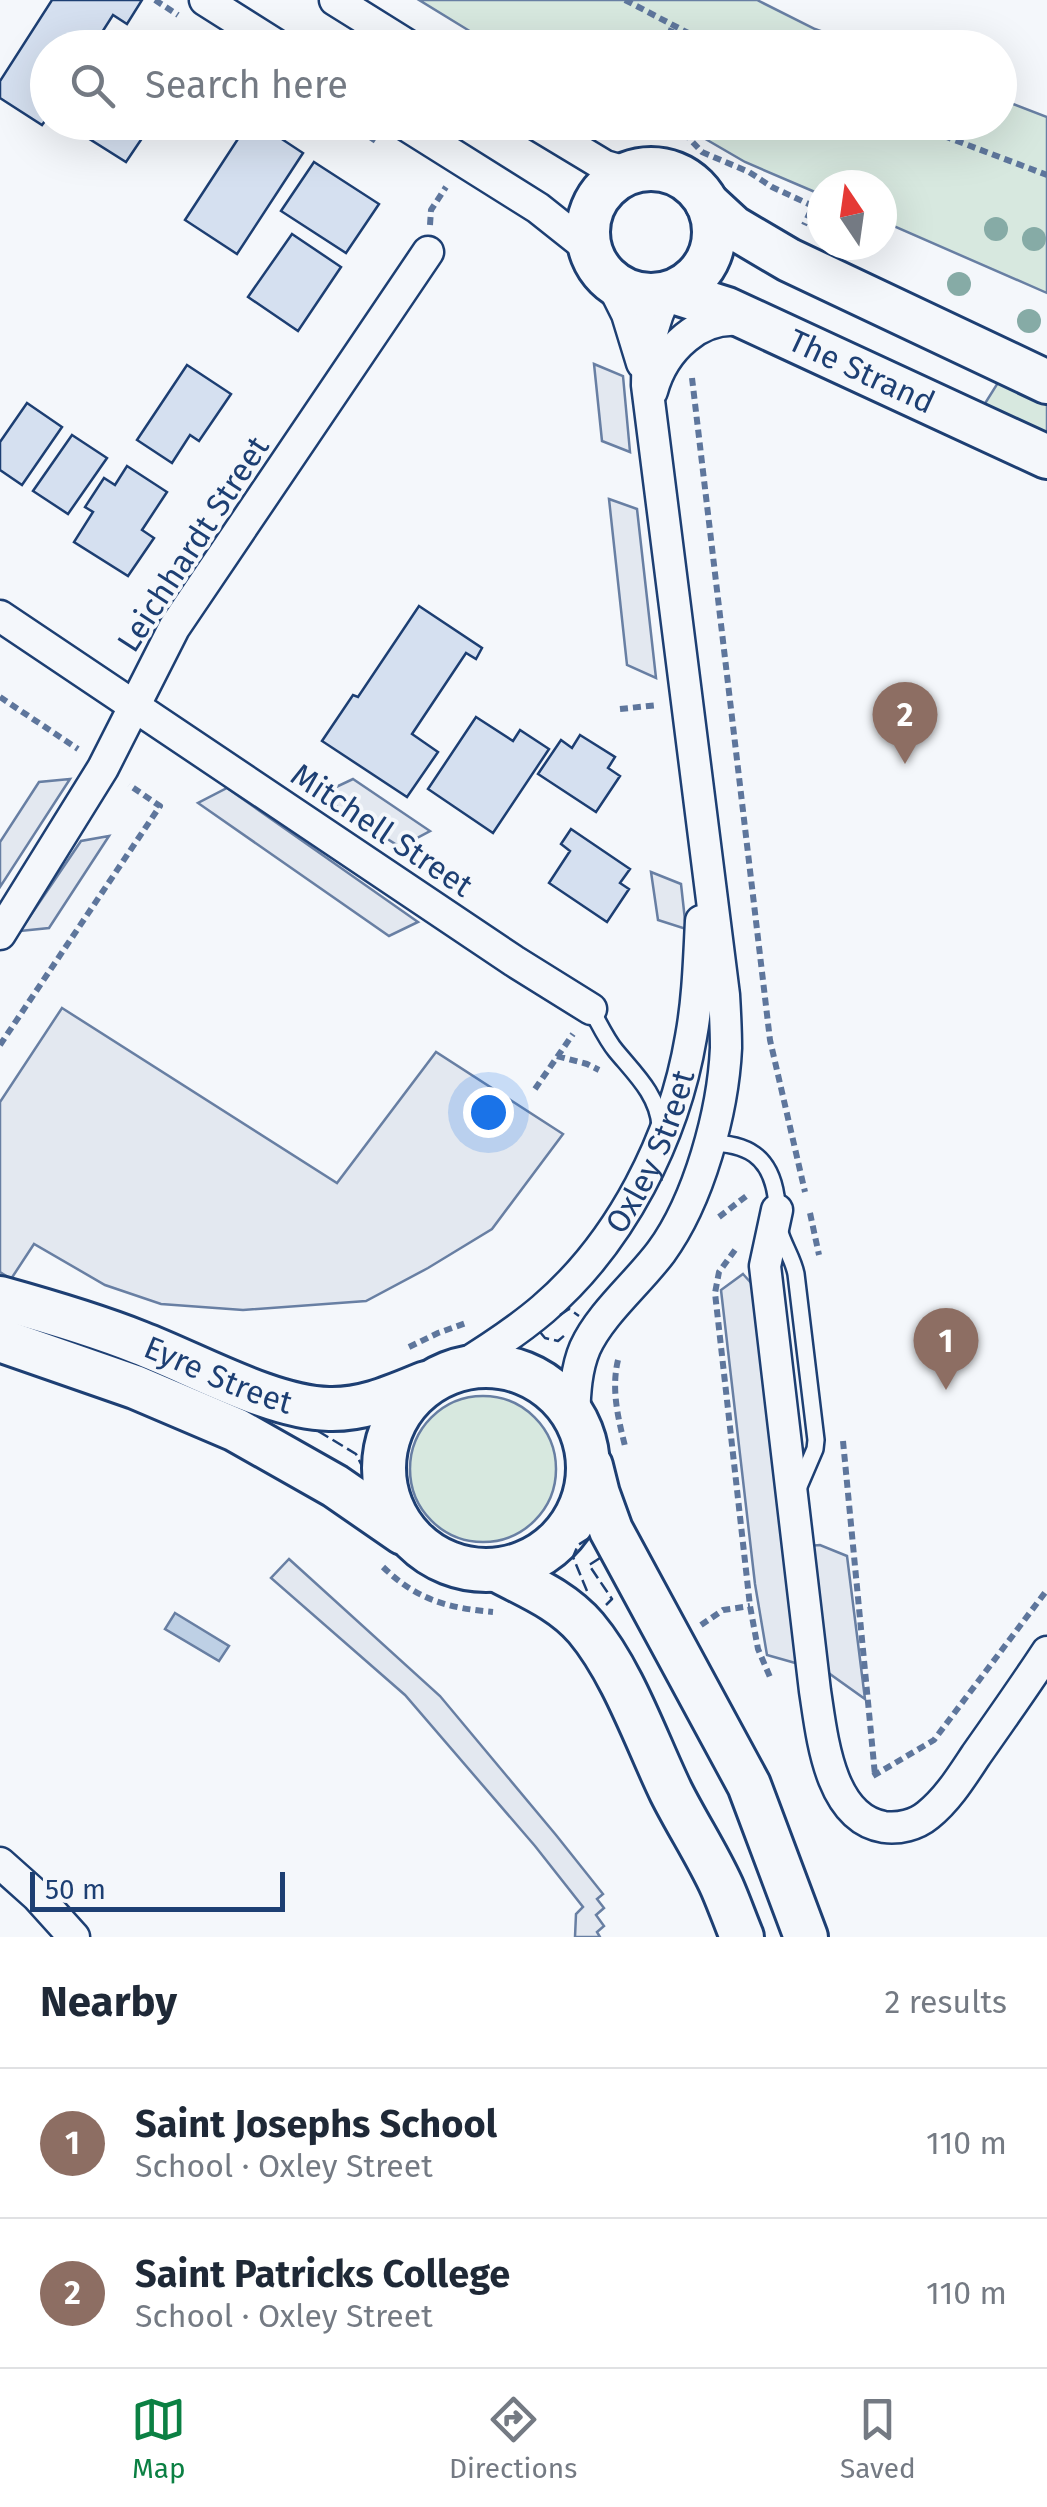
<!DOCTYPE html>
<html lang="en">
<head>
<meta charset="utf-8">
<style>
  :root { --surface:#fff; --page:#f6f6f7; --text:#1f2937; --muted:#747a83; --line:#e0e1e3; --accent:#0b8043 }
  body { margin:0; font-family:"Fira Sans",sans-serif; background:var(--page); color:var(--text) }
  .compass { position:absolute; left:807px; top:170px; width:90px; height:90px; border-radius:50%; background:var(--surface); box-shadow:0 10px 40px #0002; rotate:347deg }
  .scale { position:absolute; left:30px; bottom:25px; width:255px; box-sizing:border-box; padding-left:10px; border:5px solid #1d3f73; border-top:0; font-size:28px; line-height:35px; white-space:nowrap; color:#1d3f73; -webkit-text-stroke:8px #f4f7fb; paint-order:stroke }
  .you { position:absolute; left:488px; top:1112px; width:35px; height:35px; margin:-25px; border:8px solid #fff; border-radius:50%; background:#1a73e8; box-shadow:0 0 0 15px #1a73e833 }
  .badge { display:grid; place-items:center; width:65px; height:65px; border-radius:50%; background:var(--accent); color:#fff; font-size:32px; font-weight:700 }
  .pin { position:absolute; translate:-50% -82px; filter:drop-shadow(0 2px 5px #0008) }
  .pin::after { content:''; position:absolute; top:52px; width:35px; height:30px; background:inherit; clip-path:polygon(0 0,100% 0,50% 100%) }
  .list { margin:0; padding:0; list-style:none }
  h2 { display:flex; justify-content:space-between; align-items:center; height:130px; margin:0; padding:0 40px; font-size:42px }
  h2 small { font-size:32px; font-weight:400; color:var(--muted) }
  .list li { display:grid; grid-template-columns:65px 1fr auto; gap:30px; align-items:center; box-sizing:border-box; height:150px; padding:0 40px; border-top:2px solid var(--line) }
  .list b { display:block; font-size:38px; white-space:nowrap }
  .list p { margin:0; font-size:32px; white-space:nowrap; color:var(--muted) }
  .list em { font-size:32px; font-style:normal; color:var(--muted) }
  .icon { flex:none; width:55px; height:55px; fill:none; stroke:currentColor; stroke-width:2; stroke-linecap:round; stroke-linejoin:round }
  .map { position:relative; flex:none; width:1047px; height:1937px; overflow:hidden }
  .search { position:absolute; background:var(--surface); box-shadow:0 10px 40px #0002; left:30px; right:30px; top:30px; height:110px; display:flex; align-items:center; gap:25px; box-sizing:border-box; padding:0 35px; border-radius:55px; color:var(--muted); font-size:38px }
  .sheet { height:430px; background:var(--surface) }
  nav { display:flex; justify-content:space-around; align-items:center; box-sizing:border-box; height:140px; border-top:2px solid var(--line); background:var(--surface); font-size:28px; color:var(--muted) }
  nav a { display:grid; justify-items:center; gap:5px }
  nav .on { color:var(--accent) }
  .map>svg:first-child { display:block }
  .green { fill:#d7e8df; stroke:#687fa3; stroke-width:2.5 }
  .parking { fill:#e3e8f0; stroke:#687fa3; stroke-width:2.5 }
  .water { fill:#bed0e5; stroke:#687fa3; stroke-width:2.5 }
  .building { fill:#d5e0f0; stroke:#1d3f73; stroke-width:2.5 }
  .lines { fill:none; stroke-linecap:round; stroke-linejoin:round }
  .lane-casing { stroke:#1d3f73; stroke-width:20 }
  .street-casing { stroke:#1d3f73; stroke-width:35 }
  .secondary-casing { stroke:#1d3f73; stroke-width:48 }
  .path { stroke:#5e769c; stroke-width:6; stroke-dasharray:8 5; stroke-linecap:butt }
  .lane { stroke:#f4f7fb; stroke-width:15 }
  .street { stroke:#f4f7fb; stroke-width:30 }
  .secondary { stroke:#f4f7fb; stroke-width:42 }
  .fence { stroke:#1d3f73; stroke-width:2.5; stroke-dasharray:12 5; stroke-linecap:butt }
  .tree { fill:#86aba6 }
  .labels { text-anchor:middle; stroke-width:8; stroke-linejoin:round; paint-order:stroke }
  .street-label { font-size:32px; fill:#1d3f73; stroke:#f4f7fb }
</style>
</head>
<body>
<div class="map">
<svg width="1047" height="1937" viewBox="0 0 1047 1937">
  <rect width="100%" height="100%" fill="#f4f7fb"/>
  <path class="green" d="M419 0H757L815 29 864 47H503L481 38Z
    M1000 99 1047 117V293L882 221V185H822V195L745 162 678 123 1000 122Z
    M999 381 1047 404V439L984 405Z
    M410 1469a73 73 0 1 1 146 0a73 73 0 1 1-146 0Z"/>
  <path class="parking" d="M594 364 623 376 630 452 602 441Z
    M609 499 637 509 656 678 627 665Z
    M70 779 0 887V842L39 782Z
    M353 779 430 831 400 847 319 795Z
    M227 788 418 922 389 936 198 803Z
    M109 836 49 928 20 931 81 841Z
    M651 872 681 884 686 929 658 920Z
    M62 1008 337 1183 436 1052 563 1134 492 1229 428 1268 366 1301 243 1310 161 1304 105 1285 34 1244 11 1279 0 1272V1102Z
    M743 1274 752 1284 783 1548 820 1545 847 1556 865 1699 827 1672 767 1655 755 1584 721 1290Z
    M289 1559 440 1696 556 1835 603 1894 597 1899 604 1908 596 1915 604 1926 597 1932 600 1937H575L576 1914 583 1907 535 1846 405 1695 271 1578Z"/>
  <path class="water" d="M175 1613 229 1646 219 1661 165 1629Z"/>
  <path class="building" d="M52 0H142L127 24 113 15 92 48H48V117L42 125 0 98V81Z
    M87 122H153L126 162 80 133Z
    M249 122H256L303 153 237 254 185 220Z
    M314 162 379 204 346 253 281 211Z
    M292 234 341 267 298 331 248 297Z
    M187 365 231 394 199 441 190 435 172 463 137 440Z
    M27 403 62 427 22 485 0 470V442Z
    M72 435 107 458 68 514 33 491Z
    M127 466 167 492 142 530 154 538 128 576 74 542 93 512 85 507 104 478 115 485Z
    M419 606 482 648 476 659 466 653 412 734 438 752 407 797 322 741 353 695 358 697Z
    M476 717 513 741 520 730 549 749 493 833 428 789Z
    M580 735 615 757 608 768 620 776 596 812 538 774 561 740 572 748Z
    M571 829 630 869 620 883 629 889 607 922 549 883 570 851 561 844Z"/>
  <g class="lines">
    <g class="lane-casing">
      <path id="lane" d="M591 1009C599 1023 606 1039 616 1051 635 1074 658 1095 660 1126
        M708 1143C747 1143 770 1156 776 1196 778 1207 777 1218 779 1229 783 1245 793 1258 796 1274L816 1440 815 1449 797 1491"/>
    </g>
    <g class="street-casing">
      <g id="street">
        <path d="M205 0 281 48"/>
        <path d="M335 0 412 48"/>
        <path d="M401 122 538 208 582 243 593 259"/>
        <path d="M532 122 605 166 629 173"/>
        <path d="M610 280 627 314 642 363"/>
        <path d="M652 391C663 350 700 313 745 321"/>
        <path d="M0 616 514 961 591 1009"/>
        <path d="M0 934 103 768 174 628 428 252"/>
        <path d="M777 1210 765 1266 815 1691C822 1736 829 1818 884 1827 899 1829 916 1825 928 1815 948 1799 962 1776 976 1755 1000 1721 1024 1687 1047 1652"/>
        <path id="s1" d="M454 1371C485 1352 515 1333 543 1309 621 1242 674 1138 691 1037 698 999 699 960 701 921"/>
        <path d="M574 1416C575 1393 576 1369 585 1348 601 1313 638 1283 661 1252 699 1200 723 1112 726 1048 726 1031 725 1012 724 995L647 385C647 351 651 324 667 293"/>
        <path d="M0 1863 37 1896 74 1937"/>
      </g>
    </g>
    <g class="secondary-casing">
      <g id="secondary">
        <circle cx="651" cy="232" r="63"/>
        <path d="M707 203 733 227 789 260 1047 382"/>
        <path id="s2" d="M673 292 727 309 1047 457"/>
        <path id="s3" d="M0 1298C47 1311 95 1325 140 1343 195 1364 272 1408 329 1409 364 1410 394 1396 426 1383"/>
        <path d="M0 1340 135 1387 236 1430 335 1486 403 1533"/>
        <circle cx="486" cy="1468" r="102"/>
        <path d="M591 1466 598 1494 611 1530 749 1785 806 1937"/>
        <path d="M497 1570C529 1587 562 1600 586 1628 623 1672 646 1740 671 1792 687 1824 707 1854 722 1887 729 1903 735 1920 742 1937"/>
      </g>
    </g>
    <path class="path" d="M155 0 178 15
      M625 0 717 48
      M664 48 673 25
      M347 122 376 141
      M660 122 685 134 702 152 749 172 772 187 813 206 804 225
      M907 122 1047 175
      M430 225 431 210 446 187
      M692 378 770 1040 805 1192
      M0 697 78 749
      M620 709 658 705
      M0 1045 160 806 129 785
      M557 1056 587 1064 599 1070
      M535 1089 573 1034
      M810 1213 819 1255
      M719 1217 749 1194
      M735 1250 719 1272 715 1293 750 1606 758 1649 770 1677
      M409 1347 438 1333 466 1323
      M618 1360C611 1389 618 1418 625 1446
      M843 1441 875 1775
      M383 1567C417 1600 448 1608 493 1612
      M701 1625 723 1610 750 1606
      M873 1776 934 1740 1047 1590"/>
    <use href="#lane" class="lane"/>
    <use href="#street" class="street"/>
    <use href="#secondary" class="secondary"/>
    <path class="fence" d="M560 1315 569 1309 579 1316
      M540 1332 545 1338 558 1341 566 1334
      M318 1431 356 1454 362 1466
      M600 1558 589 1565 612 1599 606 1605
      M587 1591 573 1557 578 1545 589 1538"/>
  </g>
  <g class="tree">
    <circle cx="996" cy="229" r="12"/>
    <circle cx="1034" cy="239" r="12"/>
    <circle cx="959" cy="284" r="12"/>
    <circle cx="1029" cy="321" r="12"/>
  </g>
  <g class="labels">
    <g class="street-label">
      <text dy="11" stroke="none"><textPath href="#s2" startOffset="205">The Strand</textPath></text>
      <text transform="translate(193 544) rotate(-57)" y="11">Leichhardt Street</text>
      <text transform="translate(382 830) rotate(34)" y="11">Mitchell Street</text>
      <text dy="11" stroke="none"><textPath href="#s1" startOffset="302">Oxley Street</textPath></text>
      <text dy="11" stroke="none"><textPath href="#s3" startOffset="232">Eyre Street</textPath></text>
    </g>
  </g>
</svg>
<svg class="compass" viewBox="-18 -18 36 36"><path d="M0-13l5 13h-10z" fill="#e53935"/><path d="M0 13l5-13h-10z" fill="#747a83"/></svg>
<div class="scale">50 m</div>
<div class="you"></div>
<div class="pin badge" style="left:946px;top:1390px;background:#8d6e63">1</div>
<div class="pin badge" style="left:905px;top:764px;background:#8d6e63">2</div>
<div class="search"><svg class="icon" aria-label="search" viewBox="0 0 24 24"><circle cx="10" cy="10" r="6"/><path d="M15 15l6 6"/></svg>Search here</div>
</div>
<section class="sheet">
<h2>Nearby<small>2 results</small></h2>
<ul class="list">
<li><span class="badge" style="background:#8d6e63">1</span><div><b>Saint Josephs School</b><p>School · Oxley Street</p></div><em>110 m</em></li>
<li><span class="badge" style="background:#8d6e63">2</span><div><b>Saint Patricks College</b><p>School · Oxley Street</p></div><em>110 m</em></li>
</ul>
</section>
<nav>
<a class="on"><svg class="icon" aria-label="map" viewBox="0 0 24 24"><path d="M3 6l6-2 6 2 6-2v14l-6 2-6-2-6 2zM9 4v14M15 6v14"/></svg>Map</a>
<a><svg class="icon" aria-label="directions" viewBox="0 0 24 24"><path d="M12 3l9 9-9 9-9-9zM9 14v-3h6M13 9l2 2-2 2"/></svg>Directions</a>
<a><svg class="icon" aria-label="saved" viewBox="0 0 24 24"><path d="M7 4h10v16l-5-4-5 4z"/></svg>Saved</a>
</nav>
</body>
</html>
